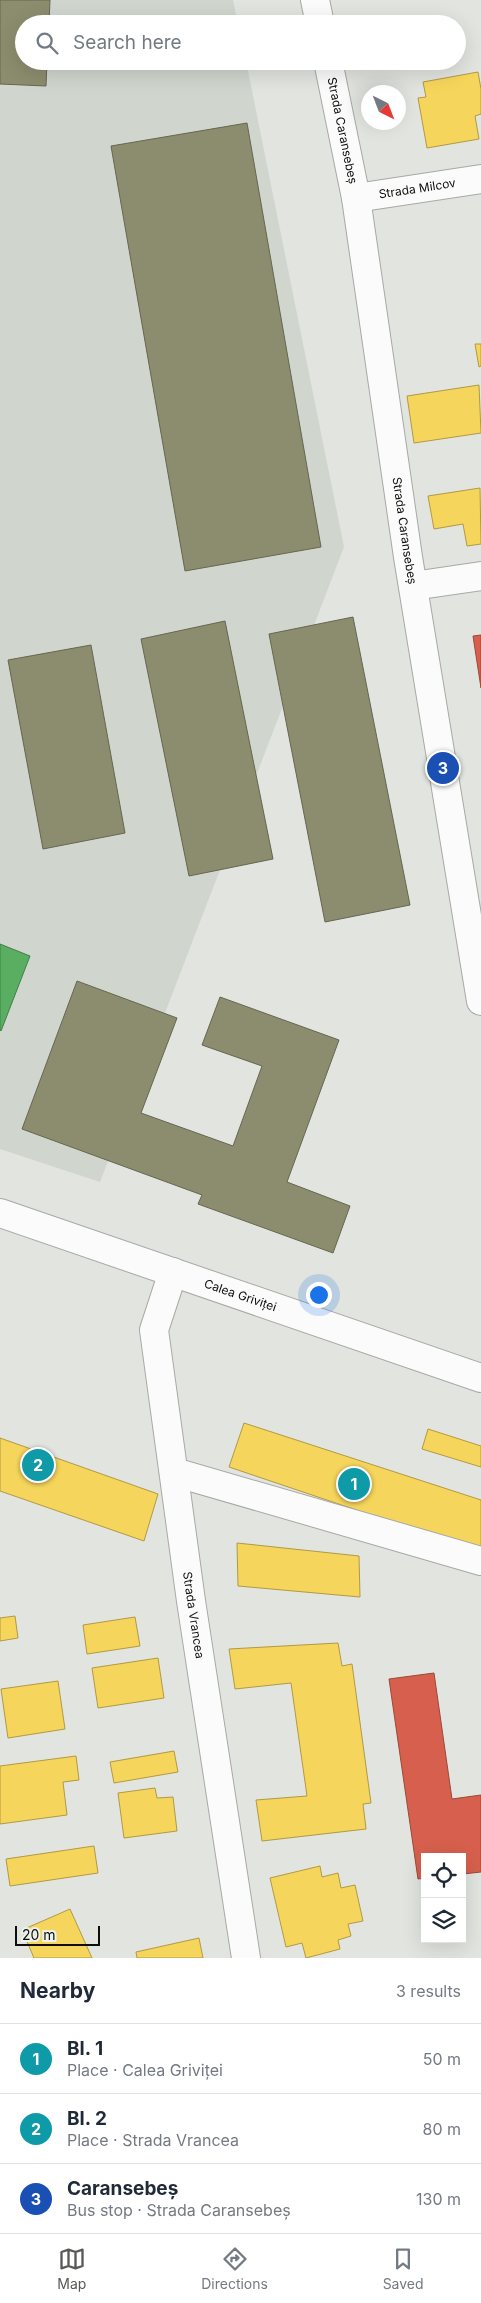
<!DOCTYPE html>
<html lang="en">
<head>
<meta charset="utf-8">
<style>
  :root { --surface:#fff; --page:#f6f6f7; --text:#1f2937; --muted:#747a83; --line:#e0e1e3; --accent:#585a56 }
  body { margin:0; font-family:Inter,sans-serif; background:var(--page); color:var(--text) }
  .controls { position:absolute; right:15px; bottom:15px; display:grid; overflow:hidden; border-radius:0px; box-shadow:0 5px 20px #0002 }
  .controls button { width:45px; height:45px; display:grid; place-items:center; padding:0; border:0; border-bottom:1px solid var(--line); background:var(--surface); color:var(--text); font:25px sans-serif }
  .compass { position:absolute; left:361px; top:85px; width:45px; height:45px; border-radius:50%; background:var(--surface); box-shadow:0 5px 20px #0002; rotate:138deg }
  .scale { position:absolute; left:15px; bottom:12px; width:85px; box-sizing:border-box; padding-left:5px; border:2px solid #0e0f0d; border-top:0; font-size:14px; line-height:18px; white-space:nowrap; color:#0e0f0d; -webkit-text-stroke:4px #edf2eb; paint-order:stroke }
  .you { position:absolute; left:318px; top:1294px; width:18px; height:18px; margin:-12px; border:4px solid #fff; border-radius:50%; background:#1a73e8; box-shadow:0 0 0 8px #1a73e833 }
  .badge { display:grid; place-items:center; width:32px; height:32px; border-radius:50%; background:var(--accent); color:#fff; font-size:16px; font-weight:700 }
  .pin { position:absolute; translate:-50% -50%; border:2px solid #fff; box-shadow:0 1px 5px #0006 }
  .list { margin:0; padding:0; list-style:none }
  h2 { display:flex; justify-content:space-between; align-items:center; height:65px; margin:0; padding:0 20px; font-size:21px }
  h2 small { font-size:16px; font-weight:400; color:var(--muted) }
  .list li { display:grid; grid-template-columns:32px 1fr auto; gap:15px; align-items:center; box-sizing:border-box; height:70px; padding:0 20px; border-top:1px solid var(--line) }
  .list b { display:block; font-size:19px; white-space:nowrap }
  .list p { margin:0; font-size:16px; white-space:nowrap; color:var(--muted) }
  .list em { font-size:16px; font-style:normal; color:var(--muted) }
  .icon { flex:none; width:28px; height:28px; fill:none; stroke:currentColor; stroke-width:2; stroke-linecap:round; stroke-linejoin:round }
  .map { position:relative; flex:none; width:481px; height:1958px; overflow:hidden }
  .search { position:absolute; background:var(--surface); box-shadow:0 5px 20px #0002; left:15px; right:15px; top:15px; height:55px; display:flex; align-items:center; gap:12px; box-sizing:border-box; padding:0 18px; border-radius:28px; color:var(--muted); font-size:19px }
  .sheet { height:275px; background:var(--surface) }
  nav { display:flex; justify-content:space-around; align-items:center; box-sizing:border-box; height:70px; border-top:1px solid var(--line); background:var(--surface); font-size:14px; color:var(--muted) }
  nav a { display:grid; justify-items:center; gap:2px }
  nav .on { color:var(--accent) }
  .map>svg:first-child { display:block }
  .built { fill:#d0d6cd }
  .homes { fill:#f6d55c; stroke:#b09a44 }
  .shops { fill:#d6604d; stroke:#9a483a }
  .public { fill:#5aae61; stroke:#437e48 }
  .industry { fill:#8c8c6e; stroke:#666651 }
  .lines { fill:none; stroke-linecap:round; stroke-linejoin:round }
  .minor-casing { stroke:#a7a9a6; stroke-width:30 }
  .primary-casing { stroke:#a7a9a6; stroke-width:30 }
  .minor { stroke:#fafbfa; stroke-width:28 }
  .primary { stroke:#fafbfa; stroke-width:28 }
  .labels { text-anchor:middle; stroke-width:5; stroke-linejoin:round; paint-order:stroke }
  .street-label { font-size:12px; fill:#0e0f0d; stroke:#edf2eb }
</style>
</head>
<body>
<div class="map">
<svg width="481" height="1958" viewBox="0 0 481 1958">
  <rect width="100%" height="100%" fill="#e1e4df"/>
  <path class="built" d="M0 0H233L238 24H24V61H246L344 547 100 1182 0 1149Z"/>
  <path class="homes" d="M478 72 481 89V114L475 116 479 139 427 148 418 98 426 97 423 82Z
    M475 344H481V366L479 367Z
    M479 385 481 433 414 443 407 396Z
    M480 488 481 544 467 546 463 524 434 529 428 496Z
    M244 1423 481 1500V1552L229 1467Z
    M428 1429 481 1446V1467L422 1449Z
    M0 1438 158 1494 144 1541 0 1491Z
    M237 1543 359 1556 360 1597 238 1586Z
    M15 1616 18 1638 0 1641V1618Z
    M135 1617 140 1646 87 1654 83 1625Z
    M338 1643 342 1666 352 1664 371 1803 363 1804 366 1829 262 1841 256 1800 307 1796 291 1683 235 1689 229 1649Z
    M158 1658 164 1698 98 1708 92 1668Z
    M58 1681 65 1729 8 1738 1 1689Z
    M174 1751 178 1772 114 1783 110 1762Z
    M76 1756 79 1780 63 1782 67 1815 0 1824V1766Z
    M155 1788 157 1798 173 1797 177 1831 124 1838 118 1793Z
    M94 1846 98 1873 10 1886 6 1859Z
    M320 1866 322 1877 338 1873 341 1888 355 1885 363 1921 348 1924 351 1936 338 1940 340 1949 306 1958 302 1943 286 1947 270 1878Z
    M70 1909 92 1958H34L22 1930Z
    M199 1938 203 1958H137L136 1952Z"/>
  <path class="shops" d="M481 635V688L473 636Z
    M434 1673 452 1799 481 1795V1872L463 1874 462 1857H425V1878L418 1879 389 1679Z"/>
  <path class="public" d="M0 944 30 956 1 1031 0 1030Z"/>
  <path class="industry" d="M0 0H50L49 24H24V61H47L46 86 0 84Z
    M247 123 321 547 185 571 111 146Z
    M353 617 410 905 325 922 269 634Z
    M225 621 273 859 189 876 141 639Z
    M91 645 125 833 43 849 8 660Z
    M77 981 177 1018 141 1113 233 1146 262 1066 202 1045 220 997 339 1040 287 1182 350 1206 333 1253 198 1204 202 1195 22 1129Z"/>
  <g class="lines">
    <g class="minor-casing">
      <g id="minor">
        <path d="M315 0 320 24"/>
        <path id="s1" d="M328 61 356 198 408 557 481 1001"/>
        <path id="s2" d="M356 198 481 179"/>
        <path d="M413 586 481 576"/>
        <path id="s3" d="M173 1272 154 1330 191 1601 246 1958"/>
        <path d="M174 1472 481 1561"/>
      </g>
    </g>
    <g class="primary-casing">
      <g id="primary">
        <path id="s4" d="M0 1213 481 1378"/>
      </g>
    </g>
    <use href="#minor" class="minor"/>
    <use href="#primary" class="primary"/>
  </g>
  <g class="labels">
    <g class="street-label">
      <text dy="4" stroke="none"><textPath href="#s1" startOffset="71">Strada Caransebeș</textPath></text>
      <text dy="4" stroke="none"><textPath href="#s2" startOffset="62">Strada Milcov</textPath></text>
      <text dy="4" stroke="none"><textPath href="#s1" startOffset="476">Strada Caransebeș</textPath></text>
      <text dy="4" stroke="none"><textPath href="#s4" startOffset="254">Calea Griviței</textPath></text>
      <text dy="4" stroke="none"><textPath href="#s3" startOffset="349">Strada Vrancea</textPath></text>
    </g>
  </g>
</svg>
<div class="controls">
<button><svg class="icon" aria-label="locate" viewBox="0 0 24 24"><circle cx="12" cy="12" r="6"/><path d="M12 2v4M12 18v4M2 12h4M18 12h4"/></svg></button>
<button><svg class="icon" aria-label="layers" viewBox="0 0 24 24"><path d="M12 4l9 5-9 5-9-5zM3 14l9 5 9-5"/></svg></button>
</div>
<svg class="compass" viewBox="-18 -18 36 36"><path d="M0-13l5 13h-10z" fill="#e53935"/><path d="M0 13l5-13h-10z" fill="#747a83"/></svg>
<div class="scale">20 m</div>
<div class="you"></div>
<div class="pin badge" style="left:354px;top:1484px;background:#0f9aa8">1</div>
<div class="pin badge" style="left:38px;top:1465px;background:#0f9aa8">2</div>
<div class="pin badge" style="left:443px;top:768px;background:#1a4fb4">3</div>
<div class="search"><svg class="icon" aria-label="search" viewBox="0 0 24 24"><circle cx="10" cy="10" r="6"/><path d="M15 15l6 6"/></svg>Search here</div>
</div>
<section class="sheet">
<h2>Nearby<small>3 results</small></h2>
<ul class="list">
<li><span class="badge" style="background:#0f9aa8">1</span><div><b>Bl. 1</b><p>Place · Calea Griviței</p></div><em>50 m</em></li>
<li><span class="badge" style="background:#0f9aa8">2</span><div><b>Bl. 2</b><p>Place · Strada Vrancea</p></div><em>80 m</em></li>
<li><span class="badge" style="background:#1a4fb4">3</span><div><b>Caransebeș</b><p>Bus stop · Strada Caransebeș</p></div><em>130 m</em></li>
</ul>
</section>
<nav>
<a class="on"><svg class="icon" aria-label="map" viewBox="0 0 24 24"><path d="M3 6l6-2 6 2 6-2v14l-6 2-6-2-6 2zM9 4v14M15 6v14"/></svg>Map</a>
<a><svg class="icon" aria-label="directions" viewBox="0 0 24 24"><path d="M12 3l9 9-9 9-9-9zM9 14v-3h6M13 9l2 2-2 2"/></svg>Directions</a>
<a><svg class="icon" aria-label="saved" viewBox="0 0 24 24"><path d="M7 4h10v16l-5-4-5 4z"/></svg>Saved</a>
</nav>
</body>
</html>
